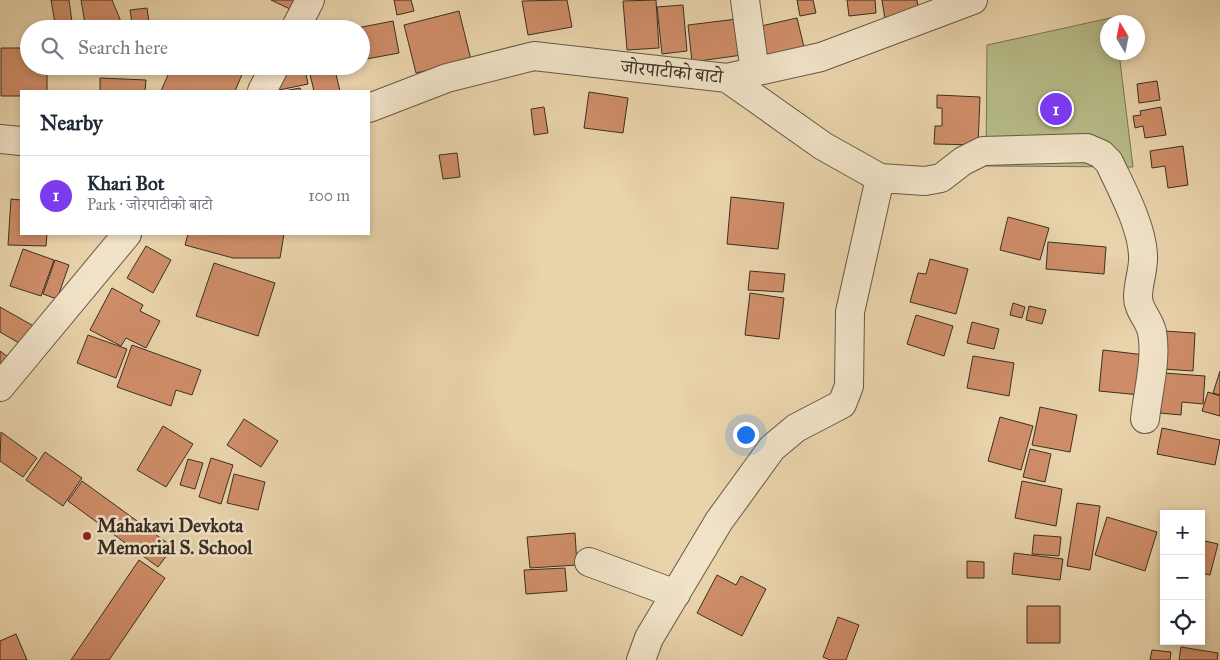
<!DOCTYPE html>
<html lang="en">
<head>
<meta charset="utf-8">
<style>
  :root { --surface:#fff; --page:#f2f2f3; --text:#1f2937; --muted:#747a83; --line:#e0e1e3; --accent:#7c3aed }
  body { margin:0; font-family:"IM FELL Great Primer","Noto Serif Devanagari",serif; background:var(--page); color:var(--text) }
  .controls { position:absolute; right:15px; bottom:15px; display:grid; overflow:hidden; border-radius:0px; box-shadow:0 2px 8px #0003 }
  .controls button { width:45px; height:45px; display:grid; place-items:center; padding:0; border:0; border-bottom:1px solid var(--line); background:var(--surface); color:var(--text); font:25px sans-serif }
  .compass { position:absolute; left:1100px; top:15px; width:45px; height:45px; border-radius:50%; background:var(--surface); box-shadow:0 2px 8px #0003; rotate:350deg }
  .you { position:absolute; left:745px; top:434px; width:18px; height:18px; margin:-12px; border:4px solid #fff; border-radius:50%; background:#1a73e8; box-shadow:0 0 0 8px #1a73e833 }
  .badge { display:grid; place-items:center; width:32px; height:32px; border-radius:50%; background:var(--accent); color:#fff; font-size:16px; font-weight:700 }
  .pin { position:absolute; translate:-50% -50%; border:2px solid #fff; box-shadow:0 1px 5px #0006 }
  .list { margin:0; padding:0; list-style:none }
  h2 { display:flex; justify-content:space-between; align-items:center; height:65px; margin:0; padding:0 20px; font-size:21px }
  h2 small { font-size:16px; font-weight:400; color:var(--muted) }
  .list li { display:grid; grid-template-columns:32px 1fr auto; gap:15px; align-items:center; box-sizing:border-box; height:80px; padding:0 20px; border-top:1px solid var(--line) }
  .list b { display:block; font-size:19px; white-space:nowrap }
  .list p { margin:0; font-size:16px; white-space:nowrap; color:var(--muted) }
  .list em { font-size:16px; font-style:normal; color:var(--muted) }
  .icon { flex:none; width:28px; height:28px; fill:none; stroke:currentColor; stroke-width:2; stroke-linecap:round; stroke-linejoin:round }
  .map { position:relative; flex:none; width:1220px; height:660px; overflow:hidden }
  .search { position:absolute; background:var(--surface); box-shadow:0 2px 8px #0003; left:20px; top:20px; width:350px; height:55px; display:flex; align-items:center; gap:12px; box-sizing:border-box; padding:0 18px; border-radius:28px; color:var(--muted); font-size:19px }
  .panel { position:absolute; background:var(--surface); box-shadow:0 2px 8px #0003; left:20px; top:90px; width:350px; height:145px; border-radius:0px }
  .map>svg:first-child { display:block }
  .green { fill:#b6bc89; stroke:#787656 }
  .building { fill:#ce8d68; stroke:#3a3024 }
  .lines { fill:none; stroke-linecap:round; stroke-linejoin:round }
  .minor-casing { stroke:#665946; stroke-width:30 }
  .minor { stroke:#f1e2c8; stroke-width:28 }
  .poi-dot { fill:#8f2418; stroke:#f1e2c8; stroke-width:2 }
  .labels { text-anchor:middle; stroke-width:5; stroke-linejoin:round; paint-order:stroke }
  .street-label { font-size:19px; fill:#3a3024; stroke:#f1e2c8 }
  .poi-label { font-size:19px; font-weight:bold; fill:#3a3024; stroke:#f1e2c8; text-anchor:start }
</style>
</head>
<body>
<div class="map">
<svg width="1220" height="660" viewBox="0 0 1220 660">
  <rect width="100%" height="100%" fill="#e9d3ab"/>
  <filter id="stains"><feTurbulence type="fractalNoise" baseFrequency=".004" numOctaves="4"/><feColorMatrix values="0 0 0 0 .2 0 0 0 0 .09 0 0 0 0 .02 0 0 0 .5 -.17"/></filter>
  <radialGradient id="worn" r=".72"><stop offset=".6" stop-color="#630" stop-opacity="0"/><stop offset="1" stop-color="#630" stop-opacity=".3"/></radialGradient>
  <path class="green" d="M1115 17V22H1108V52L1119 53 1133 167 986 166 987 45Z"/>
  <path class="building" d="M51 0H69L73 29H56Z
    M81 0H112L124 29H86Z
    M271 0H297L292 10Z
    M394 0H411L414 11 397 15Z
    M567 0 572 27 528 35 522 1Z
    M656 0 659 48 627 50 623 1Z
    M797 0H813L816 13 800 16Z
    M847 0H875L876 13 849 16Z
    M882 0H917L919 14 885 19Z
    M683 5 687 51 662 54 657 7Z
    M147 8 150 29H133L130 10Z
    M459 11 471 60 416 73 404 25Z
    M797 18 804 47 758 57 752 28Z
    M737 19 742 55 692 62 688 25Z
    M393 21 399 53 361 60V29H352Z
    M1 48H29V66H47V91H21V96H1Z
    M172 66 182 69 183 66H230L243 72 235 91H161Z
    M308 66H334L340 91H314Z
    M305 69 308 84 279 90 276 75Z
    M100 78 146 80 145 91H82H100Z
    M1157 81 1160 100 1139 103 1137 84Z
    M300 88 301 91H284Z
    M589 92 628 98 623 133 584 128Z
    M937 95 980 97 978 145 934 144 935 126H942V108H937Z
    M544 107 548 133 534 135 531 109Z
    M1161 107 1166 135 1145 138 1143 126 1135 128 1133 116 1141 115 1140 111Z
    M1183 146 1188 185 1168 188 1165 166 1152 168 1150 151Z
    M457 153 460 177 443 179 439 155Z
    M731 197 784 203 778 249 727 244Z
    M11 199 21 200V234H47L46 246 8 245Z
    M1008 217 1049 228 1040 260 1000 250Z
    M188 234H284L280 258H233L185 245Z
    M1048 242 1106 247 1104 274 1046 269Z
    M146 246 171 260 153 293 127 278Z
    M23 249 54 260 41 296 10 286Z
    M930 259 968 269 956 314 910 302 918 273 926 274Z
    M55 260 69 265 57 299 43 294Z
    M214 263 275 283 258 336 196 316Z
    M750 271 785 274 783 292 748 290Z
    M112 288 143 305 140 311 160 321 146 348 126 338 121 346 90 330Z
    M750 293 784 298 779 339 745 335Z
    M1013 303 1025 307 1022 318 1010 315Z
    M1029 306 1046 310 1042 324 1026 320Z
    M0 307 37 328 26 347 0 332Z
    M916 315 953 326 944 356 907 344Z
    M972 322 999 329 994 349 967 343Z
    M1164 331 1195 333 1193 371 1163 369Z
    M88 335 127 349 116 378 77 363Z
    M132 345 201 370 192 395 176 390 171 406 117 387Z
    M1103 350 1145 355 1140 395 1099 391Z
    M0 351 12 360 0 375Z
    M973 356 1014 363 1009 396 967 388Z
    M1220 371V395L1213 393Z
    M1164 373 1205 376 1203 404 1182 402 1181 415 1160 413Z
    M1208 392 1220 396V416L1202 411Z
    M1040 407 1077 415 1070 452 1032 445Z
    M1000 417 1033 426 1021 470 988 461Z
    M244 419 278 441 261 467 227 445Z
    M163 426 193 444 166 487 137 470Z
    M1162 428 1220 440 1215 465 1157 454Z
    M1 432 37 458 23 477 0 461Z
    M1030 449 1051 454 1045 482 1023 477Z
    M45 452 82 478 63 506 26 480Z
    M211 458 233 465 221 504 199 497Z
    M188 459 203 463 195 489 180 485Z
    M234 474 265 482 258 510 227 503Z
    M82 481 173 547 158 567 68 501Z
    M1022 481 1062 489 1056 526 1015 518Z
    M1077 503 1100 506 1090 570 1067 566Z
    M1107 517 1157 532 1145 571 1095 555Z
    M575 533 577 565 530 568 527 537Z
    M1034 535 1061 537 1059 556 1032 554Z
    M1201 540 1218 544 1210 575 1201 573Z
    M1014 553 1063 559 1060 580 1012 574Z
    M139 560 165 578 109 660H71Z
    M967 561 984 562V578H967Z
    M565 568 567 591 526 594 524 570Z
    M717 575 736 585 741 576 766 589 742 636 697 613Z
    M1027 606H1060V643H1027Z
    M838 617 859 625 846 660H830L823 657Z
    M16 634 27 660H0V641Z
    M1181 647 1218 653 1217 660H1179Z
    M1152 650 1171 652 1170 660H1150Z"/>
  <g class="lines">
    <g class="minor-casing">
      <path id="minor" d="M745 0 755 72
        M295 29 310 0
        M727 78 823 146 880 178 925 181 941 178 963 161 983 151 1087 148 1101 154 1109 162C1121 188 1142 226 1143 255 1144 269 1138 283 1138 297 1138 310 1149 319 1152 332 1157 359 1148 391 1145 419
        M262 91 275 66
        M369 108 447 78 534 56 727 78 821 57 973 0
        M0 139 21 141
        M0 387 127 234
        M589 562 676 594
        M641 660 649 638 719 521 772 448 796 428 842 404 849 386 850 312 880 178"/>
    </g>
    <use href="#minor" class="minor"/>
  </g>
  <circle class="poi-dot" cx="87" cy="536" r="5"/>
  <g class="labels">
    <g class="street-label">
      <text transform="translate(672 71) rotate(6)" y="7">जोरपाटीको बाटो</text>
    </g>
    <g class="poi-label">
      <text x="97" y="532">Mahakavi Devkota<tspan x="97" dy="22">Memorial S. School</tspan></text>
    </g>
  </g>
  <rect width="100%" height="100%" filter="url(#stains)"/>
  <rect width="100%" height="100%" fill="url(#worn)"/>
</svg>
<div class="controls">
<button>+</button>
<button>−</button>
<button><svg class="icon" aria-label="locate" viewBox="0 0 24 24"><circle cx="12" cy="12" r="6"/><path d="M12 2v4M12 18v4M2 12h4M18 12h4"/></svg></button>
</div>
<svg class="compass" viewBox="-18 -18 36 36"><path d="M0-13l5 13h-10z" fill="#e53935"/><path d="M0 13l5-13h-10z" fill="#747a83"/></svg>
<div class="you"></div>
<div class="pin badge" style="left:1056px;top:109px">1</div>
<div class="search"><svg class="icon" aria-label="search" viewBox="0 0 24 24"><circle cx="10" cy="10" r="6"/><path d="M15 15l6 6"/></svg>Search here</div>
<section class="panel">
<h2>Nearby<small></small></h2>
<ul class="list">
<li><span class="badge">1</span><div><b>Khari Bot</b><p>Park · जोरपाटीको बाटो</p></div><em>100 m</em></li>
</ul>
</section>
</div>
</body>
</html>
